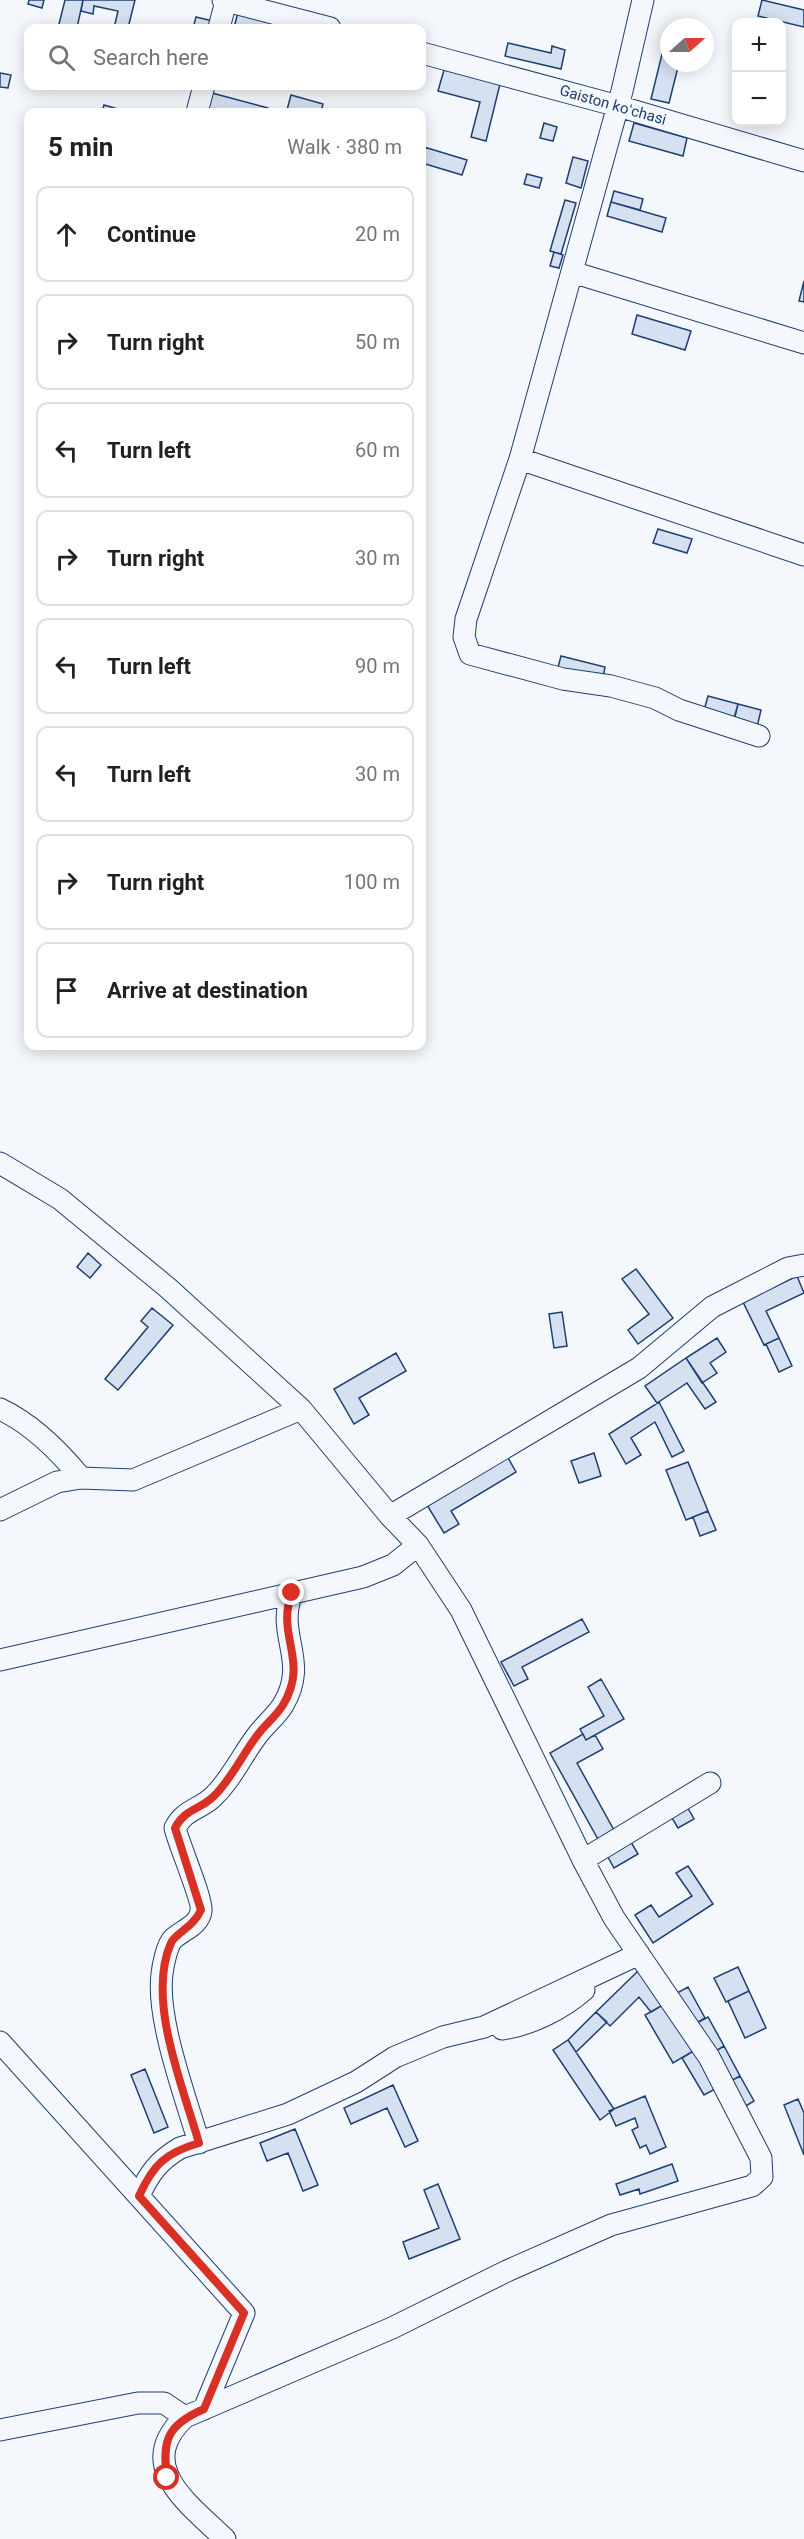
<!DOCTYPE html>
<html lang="en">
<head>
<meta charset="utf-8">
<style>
  :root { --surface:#fff; --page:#f2f2f2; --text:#202124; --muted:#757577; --line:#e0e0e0 }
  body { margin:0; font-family:Roboto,sans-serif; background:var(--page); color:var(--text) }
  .controls { position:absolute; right:18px; top:18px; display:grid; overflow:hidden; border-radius:12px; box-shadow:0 3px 15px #0003 }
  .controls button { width:54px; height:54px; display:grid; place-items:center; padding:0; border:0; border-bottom:2px solid var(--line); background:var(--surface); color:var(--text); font:30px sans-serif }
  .compass { position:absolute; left:660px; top:18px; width:54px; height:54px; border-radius:50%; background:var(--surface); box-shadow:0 3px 15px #0003; rotate:69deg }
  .stop { position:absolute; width:18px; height:18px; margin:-14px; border:4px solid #d93025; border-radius:50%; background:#fff }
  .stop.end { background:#d93025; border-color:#fff; box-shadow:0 2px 6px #0008 }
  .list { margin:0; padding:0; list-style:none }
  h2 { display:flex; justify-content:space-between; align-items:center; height:78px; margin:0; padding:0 24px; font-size:26px }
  h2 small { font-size:20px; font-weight:400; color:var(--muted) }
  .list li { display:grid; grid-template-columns:39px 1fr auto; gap:18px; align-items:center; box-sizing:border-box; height:96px; margin:0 12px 12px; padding:0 12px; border:2px solid var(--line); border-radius:12px }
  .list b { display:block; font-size:22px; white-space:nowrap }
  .list em { font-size:20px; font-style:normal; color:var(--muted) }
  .icon { flex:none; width:33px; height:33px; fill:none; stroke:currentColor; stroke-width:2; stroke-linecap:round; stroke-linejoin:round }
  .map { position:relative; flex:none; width:804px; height:2539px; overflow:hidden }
  .search { position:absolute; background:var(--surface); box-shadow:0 3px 15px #0003; left:24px; top:24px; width:402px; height:66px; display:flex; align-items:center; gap:15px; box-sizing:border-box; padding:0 21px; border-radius:12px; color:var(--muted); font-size:22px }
  .panel { position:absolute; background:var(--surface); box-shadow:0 3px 15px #0003; left:24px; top:108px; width:402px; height:942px; border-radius:12px }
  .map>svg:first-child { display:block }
  .building { fill:#d5e0f0; stroke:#1d3f73; stroke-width:1.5 }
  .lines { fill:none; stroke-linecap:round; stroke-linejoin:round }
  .minor-casing { stroke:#1d3f73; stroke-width:23 }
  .minor { stroke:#f4f7fb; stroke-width:21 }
  .route { stroke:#d93025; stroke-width:8 }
  .labels { text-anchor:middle; stroke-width:4.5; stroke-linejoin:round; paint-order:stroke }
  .street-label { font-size:15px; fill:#1d3f73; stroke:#f4f7fb }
</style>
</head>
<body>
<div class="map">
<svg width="804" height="2539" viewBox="0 0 804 2539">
  <rect width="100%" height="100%" fill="#f4f7fb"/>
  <path class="building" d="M29 0H44L42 8 28 4Z
    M65 0H83L77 28H58Z
    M83 0H135L128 28H114L118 11 94 6 93 14 81 11Z
    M762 0 804 10V27L758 16Z
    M238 12 291 24 290 28H234Z
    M196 17 213 21 211 28H193Z
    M508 43 551 53 552 46 565 50 561 69 505 56Z
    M664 46 669 48V63H679L669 103 651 99Z
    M444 70 500 84 486 141 471 137 480 102 438 91Z
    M0 73 11 75 8 88 0 87Z
    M212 93 268 108 266 112H207Z
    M291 95 323 104 321 112H298L287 110Z
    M104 105 118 109 117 112H102Z
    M544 123 557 127 553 141 540 138Z
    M634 123 687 138 683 156 629 141Z
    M424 147 467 160 462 175 422 163Z
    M573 157 588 161 581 188 566 183Z
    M527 174 542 178 539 188 524 184Z
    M614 191 643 199 640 210 611 202Z
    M565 200 576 203 561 254 550 251Z
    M611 202 666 218 662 232 607 216Z
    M554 252 563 255 559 268 550 266Z
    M804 281V302L799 301Z
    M637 315 691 331 685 350 632 334Z
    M658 529 692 539 687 553 653 543Z
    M561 656 605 667 602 682 557 671Z
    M708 696 738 704 733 722 703 714Z
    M738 704 761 710 757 727 734 721Z
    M88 1253 101 1265 90 1278 77 1267Z
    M636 1269 673 1318 638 1344 628 1330 649 1314 622 1279Z
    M797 1276 804 1293 766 1311 779 1338 764 1345 743 1302Z
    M152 1308 173 1325 118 1390 105 1379 148 1327 141 1321Z
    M562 1312 567 1346 554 1348 549 1314Z
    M717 1338 726 1352 710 1363 717 1373 702 1383 686 1358Z
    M779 1338 792 1366 779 1372 766 1344Z
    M396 1353 406 1371 359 1398 369 1415 354 1424 334 1389Z
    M686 1358 716 1402 705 1409 687 1383 657 1403 645 1386Z
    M659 1402 684 1451 672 1457 655 1422 631 1438 641 1455 626 1464 609 1434Z
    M594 1453 601 1476 579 1483 571 1461Z
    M507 1456 516 1472 451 1511 459 1524 444 1533 427 1505Z
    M688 1462 708 1511 686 1520 666 1470Z
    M708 1511 716 1530 700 1536 693 1517Z
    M582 1619 589 1632 522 1667 528 1679 514 1686 501 1662Z
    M601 1679 624 1719 586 1740 580 1729 604 1716 588 1687Z
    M583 1734 586 1740 595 1735 603 1749 577 1763 615 1832 599 1841 550 1753Z
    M685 1803 694 1819 678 1828 669 1813Z
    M628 1837 638 1854 614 1868 604 1850Z
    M688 1866 713 1904 653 1943 635 1915 651 1905 659 1917 692 1896 676 1873Z
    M738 1967 749 1991 726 2002 714 1978Z
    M641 1968 668 2002 651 2012 639 1997 610 2026 596 2012Z
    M688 1987 705 2018 695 2024 677 1993Z
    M749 1991 766 2028 745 2038 728 2001Z
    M668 2002 695 2050 673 2063 645 2015Z
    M596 2012 607 2022 576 2052 568 2040Z
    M708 2017 724 2046 711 2054 695 2024Z
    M568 2040 614 2109 600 2120 553 2050Z
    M724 2046 740 2076 727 2083 711 2054Z
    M695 2050 717 2088 704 2095 682 2058Z
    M145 2069 168 2127 154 2133 131 2075Z
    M740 2076 754 2101 741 2109 727 2083Z
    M393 2085 418 2141 405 2147 387 2108 351 2124 344 2108Z
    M645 2096 666 2147 650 2154 646 2145 640 2148 632 2130 638 2127 635 2118 616 2126 609 2111Z
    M798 2099 804 2113V2155L784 2105Z
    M295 2129 318 2185 303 2191 288 2153 267 2161 260 2143Z
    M672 2164 678 2181 640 2194 639 2189 620 2195 616 2184Z
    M438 2184 460 2239 409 2259 403 2242 439 2228 424 2190Z"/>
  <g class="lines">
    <g class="minor-casing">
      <path id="minor" d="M223 0 330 28
        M643 0 622 91 520 459 466 619 464 637 470 654 563 679 611 686 655 698 679 710 759 736
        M219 28 226 1
        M422 53 618 106 804 161
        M197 112 204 86
        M572 272 804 343
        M520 459 804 555
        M0 1163 60 1199 168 1288 301 1409 390 1516 418 1545 461 1610 583 1860 614 1918 709 2057 761 2158 762 2177 752 2186 611 2225 507 2271 392 2328 185 2417C133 2466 189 2504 225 2539
        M0 1409C32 1424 59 1451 81 1478
        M0 1510 57 1482 81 1478 133 1480 301 1409
        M390 1516 639 1368 712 1307 788 1268 804 1265
        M0 1660 363 1577 393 1565 418 1545
        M583 1860 710 1783
        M502 2029C531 2025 562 2009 584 1990
        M0 2042 244 2313 204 2409
        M199 2143C186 2098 156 2019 162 1974 163 1965 167 1945 173 1939 182 1930 199 1926 201 1911 203 1900 179 1845 175 1828 185 1809 199 1810 213 1797 232 1779 243 1753 259 1733 267 1723 277 1715 283 1705 310 1660 275 1636 292 1593
        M139 2196C149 2174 158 2161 180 2148L288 2114 356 2082 395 2057 443 2037 484 2027 639 1954
        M0 2430 138 2403H164L185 2417"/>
    </g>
    <use href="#minor" class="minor"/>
  </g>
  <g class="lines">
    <path class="route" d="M167 2478C162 2440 167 2425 204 2409L244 2313 139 2196C153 2165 165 2153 199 2143 183 2087 146 1999 171 1943 175 1933 193 1928 201 1910L175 1828C185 1809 199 1810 213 1797 232 1779 243 1753 259 1733 267 1723 277 1715 283 1705 310 1660 275 1636 292 1593"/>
  </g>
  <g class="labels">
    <g class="street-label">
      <text transform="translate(613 105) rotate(16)" y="5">Gaiston koʻchasi</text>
    </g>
  </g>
</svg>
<div class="controls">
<button>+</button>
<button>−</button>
</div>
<svg class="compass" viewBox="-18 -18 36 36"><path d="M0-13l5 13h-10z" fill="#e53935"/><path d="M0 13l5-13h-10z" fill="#757577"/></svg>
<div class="stop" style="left:167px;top:2478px"></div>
<div class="stop end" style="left:292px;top:1593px"></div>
<div class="search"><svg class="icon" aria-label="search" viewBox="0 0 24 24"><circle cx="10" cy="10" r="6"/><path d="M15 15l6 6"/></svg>Search here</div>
<section class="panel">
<h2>5 min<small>Walk · 380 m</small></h2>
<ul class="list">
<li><svg class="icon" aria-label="ahead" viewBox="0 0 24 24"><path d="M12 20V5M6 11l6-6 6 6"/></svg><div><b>Continue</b></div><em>20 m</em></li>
<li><svg class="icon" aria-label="right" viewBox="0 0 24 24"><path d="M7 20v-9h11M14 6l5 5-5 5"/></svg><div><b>Turn right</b></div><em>50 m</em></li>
<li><svg class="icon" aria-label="left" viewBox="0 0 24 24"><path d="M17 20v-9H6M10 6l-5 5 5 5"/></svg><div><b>Turn left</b></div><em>60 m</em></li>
<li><svg class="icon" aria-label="right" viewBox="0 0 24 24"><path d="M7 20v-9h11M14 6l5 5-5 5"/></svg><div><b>Turn right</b></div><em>30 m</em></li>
<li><svg class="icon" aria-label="left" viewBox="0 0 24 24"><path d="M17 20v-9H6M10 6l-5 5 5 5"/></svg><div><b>Turn left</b></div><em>90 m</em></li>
<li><svg class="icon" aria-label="left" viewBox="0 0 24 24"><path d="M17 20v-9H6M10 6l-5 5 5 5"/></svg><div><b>Turn left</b></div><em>30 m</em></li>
<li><svg class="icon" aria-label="right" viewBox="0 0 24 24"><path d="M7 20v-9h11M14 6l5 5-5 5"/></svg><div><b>Turn right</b></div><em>100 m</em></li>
<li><svg class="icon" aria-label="arrive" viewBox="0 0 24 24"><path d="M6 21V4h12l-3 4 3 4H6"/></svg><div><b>Arrive at destination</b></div></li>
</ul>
</section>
</div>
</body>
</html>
